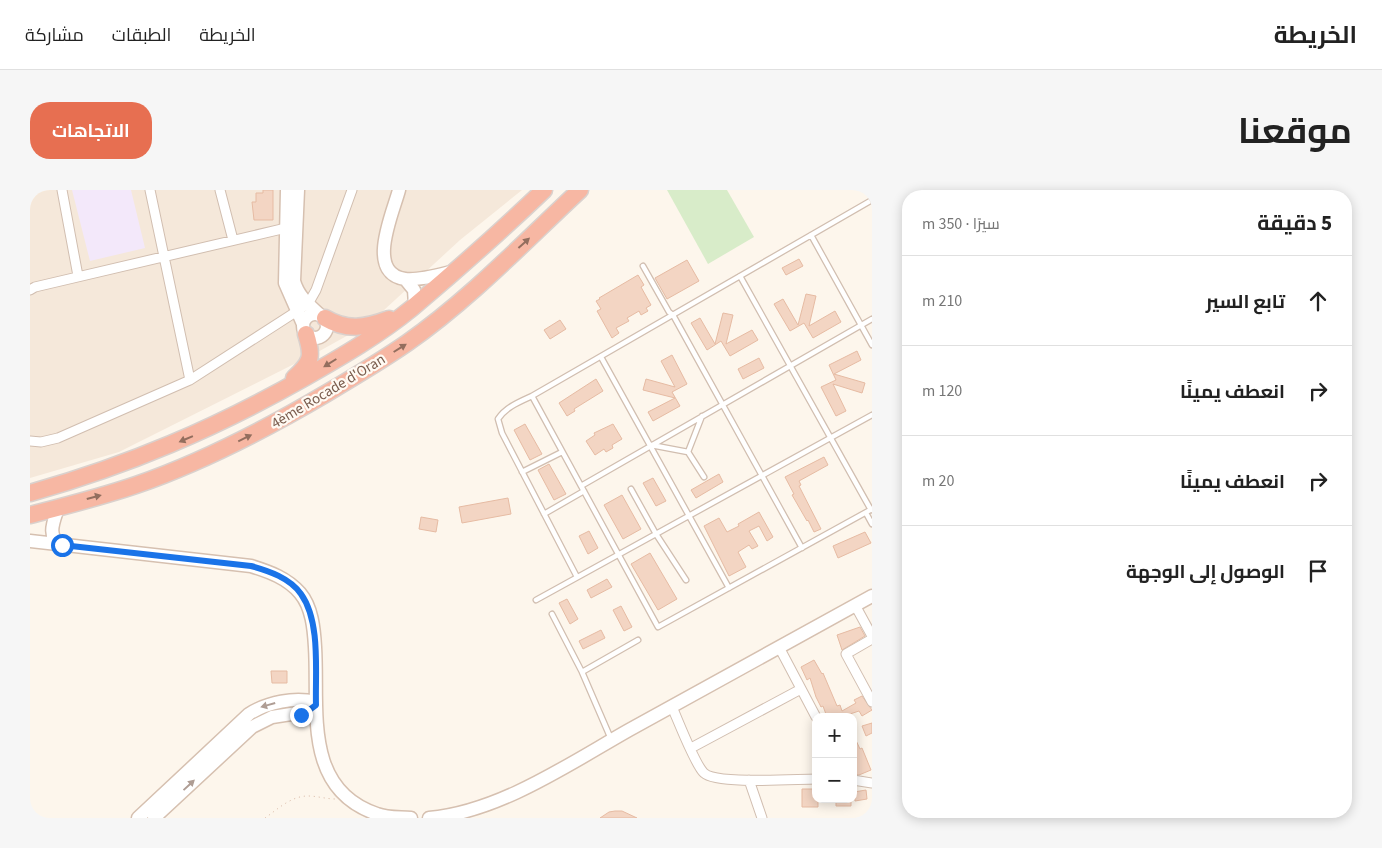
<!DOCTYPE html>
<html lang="ar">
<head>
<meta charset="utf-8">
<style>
  :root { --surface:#fff; --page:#f6f6f6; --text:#222; --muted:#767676; --line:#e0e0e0; --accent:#e76f51 }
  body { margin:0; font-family:"Source Sans 3",Cairo,sans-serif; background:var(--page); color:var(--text); direction:rtl }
  .controls { position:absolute; right:15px; bottom:15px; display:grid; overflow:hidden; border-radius:10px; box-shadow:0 2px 12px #0003 }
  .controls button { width:45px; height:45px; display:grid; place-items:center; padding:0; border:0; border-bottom:1px solid var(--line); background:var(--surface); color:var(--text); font:25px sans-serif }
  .stop { position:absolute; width:15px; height:15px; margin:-11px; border:4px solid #1a73e8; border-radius:50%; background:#fff }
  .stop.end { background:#1a73e8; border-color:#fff; box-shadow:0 1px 5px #0008 }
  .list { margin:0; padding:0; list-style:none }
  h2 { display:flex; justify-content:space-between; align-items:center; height:65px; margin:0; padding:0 20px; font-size:21px }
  h2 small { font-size:16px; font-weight:400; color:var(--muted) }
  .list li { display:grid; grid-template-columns:32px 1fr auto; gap:15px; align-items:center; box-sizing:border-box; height:90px; padding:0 20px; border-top:1px solid var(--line) }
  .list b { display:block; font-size:19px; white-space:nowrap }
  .list em { font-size:16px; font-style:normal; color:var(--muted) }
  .icon { flex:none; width:28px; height:28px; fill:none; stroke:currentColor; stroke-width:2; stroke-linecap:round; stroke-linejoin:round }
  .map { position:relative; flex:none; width:842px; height:628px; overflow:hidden; direction:ltr; border-radius:20px }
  header { display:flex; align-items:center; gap:30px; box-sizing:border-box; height:70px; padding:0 25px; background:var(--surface); border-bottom:1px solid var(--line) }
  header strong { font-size:24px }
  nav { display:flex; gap:28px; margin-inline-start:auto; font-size:18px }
  .intro { display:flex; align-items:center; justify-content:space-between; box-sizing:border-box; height:120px; padding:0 30px }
  h1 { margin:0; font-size:35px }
  .button { padding:12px 22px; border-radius:20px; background:var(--accent); color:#fff; font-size:18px; font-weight:700 }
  main { display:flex; gap:30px; padding:0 30px }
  aside { flex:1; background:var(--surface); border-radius:20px; box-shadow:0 2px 12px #0003 }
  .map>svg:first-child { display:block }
  .residential { fill:#f5e8da }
  .education { fill:#f3e8fa }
  .green { fill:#d8ecc9 }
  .building { fill:#f3d5c3; stroke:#e6bba3 }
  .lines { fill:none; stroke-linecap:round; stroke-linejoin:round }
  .lane-casing { stroke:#d1beb0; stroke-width:7 }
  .street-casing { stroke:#d1beb0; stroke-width:11 }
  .secondary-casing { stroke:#d6c0b0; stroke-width:15 }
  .highway-casing { stroke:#dad1cd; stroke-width:19 }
  .path { stroke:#d9b8a5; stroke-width:1; stroke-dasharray:1 4; stroke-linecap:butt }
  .lane { stroke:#fff; stroke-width:4.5 }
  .street { stroke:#fff; stroke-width:9 }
  .secondary { stroke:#fff; stroke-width:12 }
  .highway { stroke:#f7b7a3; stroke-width:16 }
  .oneway { fill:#936e5e }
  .oneway2 { fill:#af9d94 }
  .route { stroke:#1a73e8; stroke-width:6 }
  .labels { text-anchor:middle; stroke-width:4.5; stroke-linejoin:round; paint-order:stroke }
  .street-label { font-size:15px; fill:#7a5c4d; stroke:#fffaf3 }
</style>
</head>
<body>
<header>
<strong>الخريطة</strong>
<nav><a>الخريطة</a><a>الطبقات</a><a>مشاركة</a></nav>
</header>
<div class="intro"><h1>موقعنا</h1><a class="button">الاتجاهات</a></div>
<main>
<aside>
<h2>5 دقيقة<small>سيرًا · 350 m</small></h2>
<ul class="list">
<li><svg class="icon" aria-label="ahead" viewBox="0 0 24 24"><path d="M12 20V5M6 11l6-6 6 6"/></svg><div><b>تابع السير</b></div><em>210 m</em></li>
<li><svg class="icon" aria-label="right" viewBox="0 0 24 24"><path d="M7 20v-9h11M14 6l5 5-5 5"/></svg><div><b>انعطف يمينًا</b></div><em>120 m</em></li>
<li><svg class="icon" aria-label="right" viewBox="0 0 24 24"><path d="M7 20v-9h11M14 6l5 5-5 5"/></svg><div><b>انعطف يمينًا</b></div><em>20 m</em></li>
<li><svg class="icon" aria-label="arrive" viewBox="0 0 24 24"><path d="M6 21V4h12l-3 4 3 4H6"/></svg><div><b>الوصول إلى الوجهة</b></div></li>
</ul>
</aside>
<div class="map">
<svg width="842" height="628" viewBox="0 0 842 628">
  <rect width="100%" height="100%" fill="#fdf6ec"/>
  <path class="residential" d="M0 0H492L430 50 340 133 286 163 89 262 0 288Z"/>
  <path class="education" d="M42 0H101L115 58 60 71Z"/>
  <path class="green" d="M637 0H697L724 47 678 74Z"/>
  <path class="building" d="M233 0H243V30H224L222 12H226V3H233Z
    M769 69 773 76 756 85 752 78Z
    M657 70 669 91 637 109 625 88Z
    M608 85 614 95 611 97 621 115 616 118 618 121 611 125 609 121 597 128 599 131 586 138 589 143 582 148 567 121 571 119 566 111 570 109 569 108Z
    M776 104 786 106 779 136 805 121 811 132 783 148 774 133 760 141 744 114 753 109 768 135Z
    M693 123 703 125 696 154 722 140 728 150 700 166 691 151 677 160 661 133 670 128 685 154Z
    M530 130 536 139 520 149 514 140Z
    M827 161 831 170 804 184 835 193 832 203 803 194 816 221 806 226 791 197 806 190 799 175Z
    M642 165 657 194 642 202 650 216 623 231 618 222 645 208 613 200 616 189 645 197 631 171Z
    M729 168 734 178 713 189 708 179Z
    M566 189 573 201 544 219 545 221 537 226 529 213Z
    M495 234 512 264 500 270 484 240Z
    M583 234 592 249 582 255 583 258 576 262 574 259 565 265 556 251 565 245 564 243Z
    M794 267 798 275 769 291 771 295 769 296 791 339 784 342 778 330 777 331 762 305 764 304 755 287Z
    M519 274 536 304 524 310 508 280Z
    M689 284 693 292 666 308 661 300Z
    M623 288 636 311 626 316 613 293Z
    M592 305 611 339 593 349 574 315Z
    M478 308 481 324 432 333 429 317Z
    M729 322 743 347 737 351 729 336 719 341 728 356 722 359 719 355 708 362 716 377 699 386 674 336 689 328 697 342 709 336 708 334Z
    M391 327 408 330 406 342 389 339Z
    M559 341 568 358 558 364 549 346Z
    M835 342 841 353 808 368 803 356Z
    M620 363 647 409 628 420 601 374Z
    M577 389 582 397 561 408 557 400Z
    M537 409 548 429 540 434 529 413Z
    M591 416 602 437 594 441 583 420Z
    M830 437 835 446 812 460 807 445Z
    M571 440 575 448 553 459 549 451Z
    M784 470 792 484 793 483 807 516 810 515 812 521 826 513 824 510 832 506 842 520 832 526 829 521 811 527H797L793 516 791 517 786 507 780 488 777 490 771 477Z
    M241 481H257V493H242Z
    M842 533V543L836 546 832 536Z
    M823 544 830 559 832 558 841 580 829 585 823 584Z
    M772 599H786V609H788V617H772Z
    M836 600 837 609 825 611 824 602Z
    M806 609H821V616H806Z
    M585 621H592L607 628H570L579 622Z"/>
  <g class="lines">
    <g class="lane-casing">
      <path id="lane" d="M842 10 502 206 628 437 842 319
        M781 45 842 155
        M613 76 639 122 643 125 772 358
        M710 86 841 320
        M571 167 699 398
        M502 206C489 212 476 217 468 229L472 243 547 387
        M621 255 658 262 672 226
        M658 262 674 287
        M492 282 532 262
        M551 296 842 129
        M601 299 626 344 656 390
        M836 323 842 334
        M514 324 554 301
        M506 410 842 225
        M522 424 552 482 581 549
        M552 482 608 450"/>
    </g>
    <g class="street-casing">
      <path id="street" d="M32 0 48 86
        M120 0 160 190
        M190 0 203 50
        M0 100 5 97 256 38
        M0 251 11 252 28 248 160 190 278 114 286 100 322 0
        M825 415 842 446
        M842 449 816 464 842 512
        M749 457 786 527
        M642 517C648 530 665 575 674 583 687 595 765 589 786 589
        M661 558 771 499
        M719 590 732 628
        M823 590 842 593"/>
    </g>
    <g class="secondary-casing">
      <path id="secondary" d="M257 0 255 93 273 134
        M268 0 264 91C268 106 279 115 290 125
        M369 0C363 23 335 83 375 89 389 91 412 84 425 81
        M375 89 384 100 385 115
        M273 136a12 12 0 1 1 24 0a12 12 0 1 1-24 0Z
        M28 318C24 331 16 346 31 355
        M0 351 221 376C240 382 257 388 270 403 282 417 284 439 285 457 289 518 272 599 347 624 357 628 370 627 381 628
        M108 628 219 524C238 512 264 507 286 512
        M124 628 222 537 242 527 274 522 286 515
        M399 628C469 622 539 574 599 540 680 496 761 451 842 406"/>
    </g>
    <g class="highway-casing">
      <path id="highway" d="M295 128C317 141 335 138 359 129
        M264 188C282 172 283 166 276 144
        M0 303C99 275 184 239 274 188 311 167 349 145 382 118 427 80 471 41 514 0
        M0 325C35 316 71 307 106 295 173 272 236 239 297 203 324 187 351 171 377 153 440 109 494 52 550 0"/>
    </g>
    <path class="path" d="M235 628C248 619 261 606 278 606 287 606 296 609 306 609"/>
    <use href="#lane" class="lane"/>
    <use href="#street" class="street"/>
    <use href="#secondary" class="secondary"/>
    <use href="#highway" class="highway"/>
  </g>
  <defs><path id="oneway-solid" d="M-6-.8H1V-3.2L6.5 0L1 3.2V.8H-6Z" transform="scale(1.25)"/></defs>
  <g class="oneway">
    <use href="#oneway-solid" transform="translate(494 53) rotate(-42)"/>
    <use href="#oneway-solid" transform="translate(370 158) rotate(-32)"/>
    <use href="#oneway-solid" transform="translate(300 173) rotate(148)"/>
    <use href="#oneway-solid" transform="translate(215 248) rotate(-26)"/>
    <use href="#oneway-solid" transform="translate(156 249) rotate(157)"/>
    <use href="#oneway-solid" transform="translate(64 307) rotate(-15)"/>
  </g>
  <g class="oneway2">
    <use href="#oneway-solid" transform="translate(238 515) rotate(164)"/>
    <use href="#oneway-solid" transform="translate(159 595) rotate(-43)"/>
  </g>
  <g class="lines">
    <path class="route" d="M32 355 221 376C239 381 260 388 271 404 291 432 285 483 286 515L278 521 266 523 271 525"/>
  </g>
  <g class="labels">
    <g class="street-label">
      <text transform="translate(298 201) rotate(-31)" y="5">4ème Rocade d'Oran</text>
    </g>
  </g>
</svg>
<div class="controls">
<button>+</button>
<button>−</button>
</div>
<div class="stop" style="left:32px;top:355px"></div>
<div class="stop end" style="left:271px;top:525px"></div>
</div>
</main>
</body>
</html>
